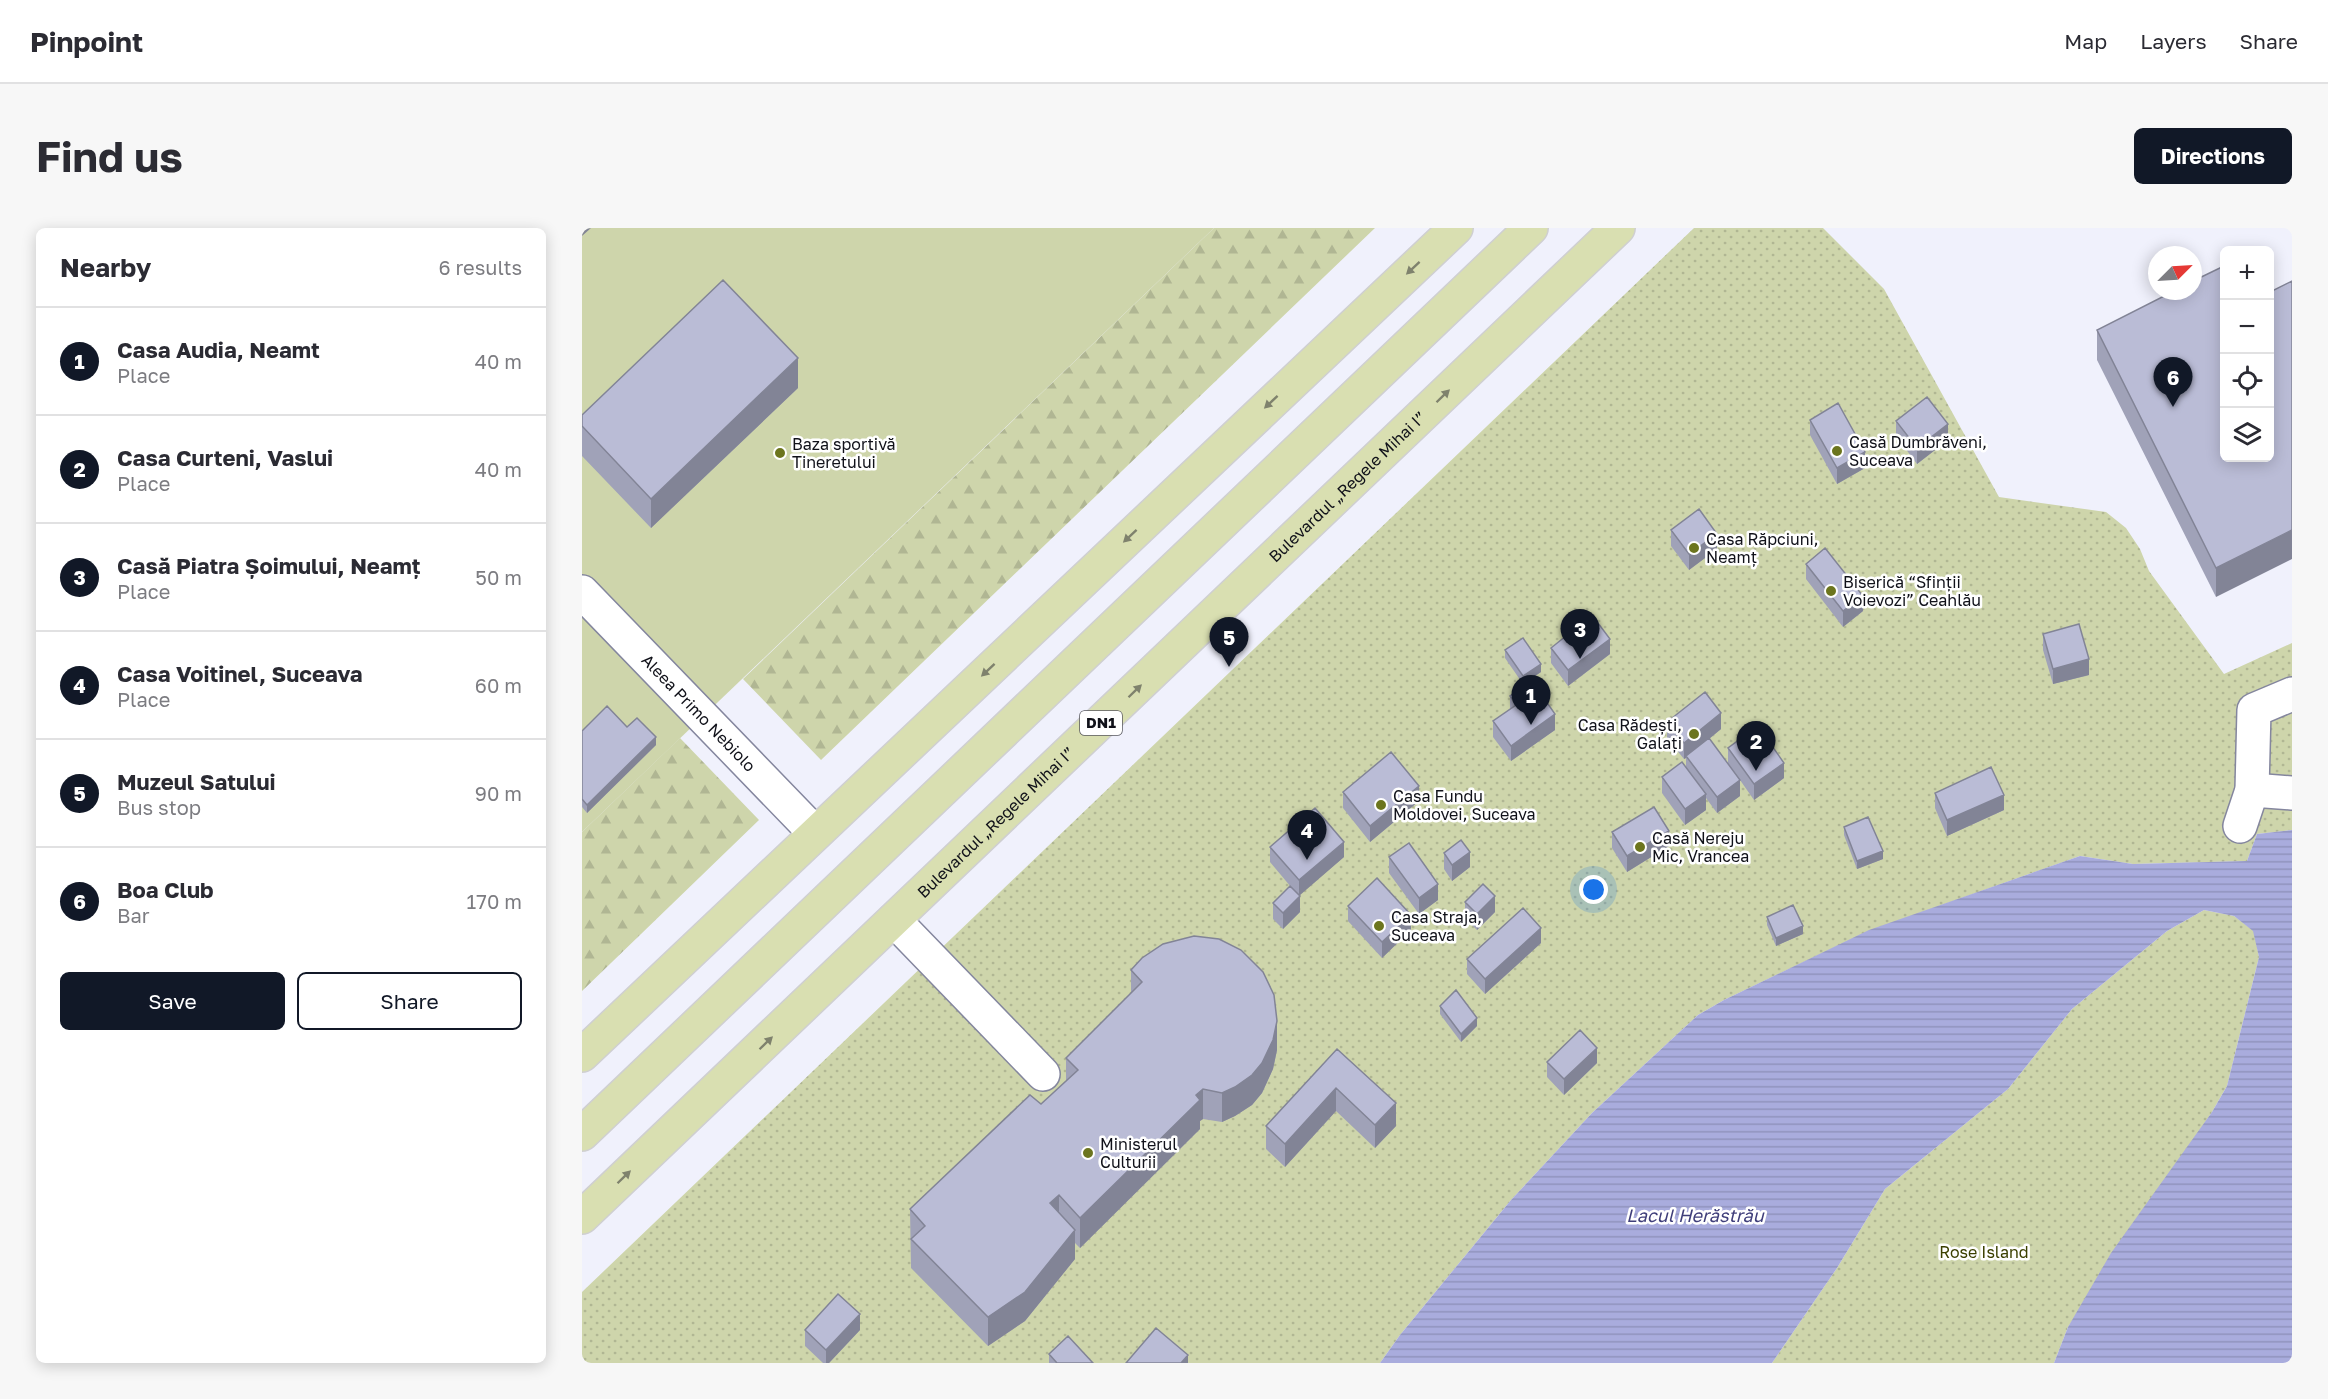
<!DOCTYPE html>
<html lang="en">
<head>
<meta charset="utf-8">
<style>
  :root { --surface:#fff; --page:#f7f7f7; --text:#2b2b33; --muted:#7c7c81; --line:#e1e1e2; --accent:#111827 }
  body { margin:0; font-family:"Golos Text",sans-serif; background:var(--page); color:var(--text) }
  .controls { position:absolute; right:18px; top:18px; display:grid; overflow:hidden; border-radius:9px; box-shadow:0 3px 15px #0003 }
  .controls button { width:54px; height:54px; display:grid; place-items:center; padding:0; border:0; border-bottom:2px solid var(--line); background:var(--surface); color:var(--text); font:30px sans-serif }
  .compass { position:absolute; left:1566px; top:18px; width:54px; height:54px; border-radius:50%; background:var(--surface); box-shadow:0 3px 15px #0003; rotate:66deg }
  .you { position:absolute; left:1012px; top:662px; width:21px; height:21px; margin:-15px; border:4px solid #fff; border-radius:50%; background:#1a73e8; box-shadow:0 0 0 9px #1a73e833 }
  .badge { display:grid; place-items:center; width:39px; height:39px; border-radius:50%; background:var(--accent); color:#fff; font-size:20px; font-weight:700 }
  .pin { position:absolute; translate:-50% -50px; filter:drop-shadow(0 2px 3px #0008) }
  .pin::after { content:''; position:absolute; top:32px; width:21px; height:18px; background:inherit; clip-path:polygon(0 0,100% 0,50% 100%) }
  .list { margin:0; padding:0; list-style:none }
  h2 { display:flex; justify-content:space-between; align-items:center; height:78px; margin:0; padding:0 24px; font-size:26px }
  h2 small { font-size:20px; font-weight:400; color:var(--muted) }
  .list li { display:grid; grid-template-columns:39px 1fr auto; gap:18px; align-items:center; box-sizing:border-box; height:108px; padding:0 24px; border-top:2px solid var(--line) }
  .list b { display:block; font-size:22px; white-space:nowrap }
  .list p { margin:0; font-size:20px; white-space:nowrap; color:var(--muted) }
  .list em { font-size:20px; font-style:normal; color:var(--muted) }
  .actions { display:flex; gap:12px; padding:18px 24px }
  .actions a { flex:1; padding:14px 0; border:2px solid var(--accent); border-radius:9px; text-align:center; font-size:21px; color:var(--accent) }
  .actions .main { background:var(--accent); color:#fff }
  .icon { flex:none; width:33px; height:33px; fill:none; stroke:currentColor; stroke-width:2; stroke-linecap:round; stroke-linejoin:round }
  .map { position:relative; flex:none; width:1710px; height:1135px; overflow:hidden; border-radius:9px }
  header { display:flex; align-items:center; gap:36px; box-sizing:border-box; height:84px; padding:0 30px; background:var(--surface); border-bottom:2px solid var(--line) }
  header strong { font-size:28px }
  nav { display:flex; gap:33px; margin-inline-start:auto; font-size:21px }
  .intro { display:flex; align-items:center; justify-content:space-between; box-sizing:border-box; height:144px; padding:0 36px }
  h1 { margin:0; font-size:42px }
  .button { padding:15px 27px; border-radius:9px; background:var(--accent); color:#fff; font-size:21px; font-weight:700 }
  main { display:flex; gap:36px; padding:0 36px }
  aside { flex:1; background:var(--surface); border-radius:9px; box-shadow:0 3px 15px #0003 }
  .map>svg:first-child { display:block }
  .grass { fill:url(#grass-dots) }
  .forest { fill:url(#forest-firs) }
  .pitch { fill:#ced5ab }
  .water { fill:url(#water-rules) }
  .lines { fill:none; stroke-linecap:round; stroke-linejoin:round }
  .minor-casing { stroke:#84869e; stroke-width:36 }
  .major-casing { stroke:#cfcfd1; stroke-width:36 }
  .minor { stroke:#fff; stroke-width:33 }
  .major { stroke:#d9dfb1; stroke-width:33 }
  .wall { fill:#a0a2b8 }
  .shaded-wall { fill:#828496 }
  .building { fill:#babcd6; stroke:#828496; stroke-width:1.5 }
  .oneway { fill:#7f826d }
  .poi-dot { fill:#6c751e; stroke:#fff; stroke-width:2 }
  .labels { text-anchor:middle; stroke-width:5; stroke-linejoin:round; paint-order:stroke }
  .shield { fill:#fff; stroke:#58585e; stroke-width:1.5 }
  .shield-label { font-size:15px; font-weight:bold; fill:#101119 }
  .poi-label { font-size:16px; fill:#101119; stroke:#fff; text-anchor:start }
  .street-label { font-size:16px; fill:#101119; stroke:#fff }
  .park-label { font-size:16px; fill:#3b4000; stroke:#fff }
  .water-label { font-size:18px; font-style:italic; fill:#3f3e7a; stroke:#fff }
</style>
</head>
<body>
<header>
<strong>Pinpoint</strong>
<nav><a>Map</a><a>Layers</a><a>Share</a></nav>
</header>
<div class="intro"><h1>Find us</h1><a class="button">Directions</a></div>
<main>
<aside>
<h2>Nearby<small>6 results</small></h2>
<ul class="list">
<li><span class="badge">1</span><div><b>Casa Audia, Neamt</b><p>Place</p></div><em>40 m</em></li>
<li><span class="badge">2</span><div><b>Casa Curteni, Vaslui</b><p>Place</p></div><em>40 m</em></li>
<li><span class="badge">3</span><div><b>Casă Piatra Șoimului, Neamț</b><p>Place</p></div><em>50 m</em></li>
<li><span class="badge">4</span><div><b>Casa Voitinel, Suceava</b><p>Place</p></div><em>60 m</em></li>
<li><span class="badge">5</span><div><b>Muzeul Satului</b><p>Bus stop</p></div><em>90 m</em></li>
<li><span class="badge">6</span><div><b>Boa Club</b><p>Bar</p></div><em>170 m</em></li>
</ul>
<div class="actions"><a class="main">Save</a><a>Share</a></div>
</aside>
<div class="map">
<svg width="1710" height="1135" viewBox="0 0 1710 1135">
  <defs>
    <pattern id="grass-dots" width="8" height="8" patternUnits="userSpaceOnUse" patternTransform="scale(1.5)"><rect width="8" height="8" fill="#ced5ab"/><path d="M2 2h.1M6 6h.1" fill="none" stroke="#b0b693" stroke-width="1.8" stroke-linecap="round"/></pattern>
    <pattern id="forest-firs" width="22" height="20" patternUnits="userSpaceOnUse" patternTransform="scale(1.5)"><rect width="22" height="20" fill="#ced5ab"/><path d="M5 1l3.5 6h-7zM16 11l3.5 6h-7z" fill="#b0b693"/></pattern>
    <pattern id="water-rules" width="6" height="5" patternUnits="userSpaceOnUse" patternTransform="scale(1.5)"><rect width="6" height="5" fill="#a9acdd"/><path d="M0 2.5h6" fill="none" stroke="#9093bd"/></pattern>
  </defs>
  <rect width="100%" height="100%" fill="#f0f1fc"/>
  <path class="grass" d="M1112 0H1241L1302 61 1417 269 1524 284 1544 300 1558 321 1567 343 1642 446 1710 415V602L1675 606 1665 633 1551 636 1498 628 1287 703 1142 772 1116 787 1010 885 929 972 818 1107 798 1135H0V1064Z
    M1622 682 1652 688 1672 703 1677 729 1645 858 1630 884 1486 1099 1472 1135H1190L1255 1040 1303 961 1426 861 1490 781 1585 703Z"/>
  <path class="forest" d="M632 0H793L239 532 161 451Z
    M98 510 177 592 0 763V604Z"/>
  <path class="pitch" d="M0 0H632L0 604Z"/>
  <path class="water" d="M1710 602V1135H1472L1486 1099 1529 1025 1630 884 1645 858 1677 729 1671 703 1652 688 1622 682 1585 703 1490 781 1426 861 1303 961 1255 1040 1190 1135H798L818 1107 929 972 1010 885 1116 787 1142 772 1287 702 1498 628 1551 636 1665 633 1675 606Z"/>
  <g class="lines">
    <g class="minor-casing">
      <g id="minor">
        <path id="s1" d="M0 364 233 605"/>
        <path d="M1670 562 1710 565"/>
        <path d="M1658 598 1670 562 1672 482 1710 466"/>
        <path d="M312 692 461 846"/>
      </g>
    </g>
    <g class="major-casing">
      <g id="major">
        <path d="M0 827 874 0"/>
        <path d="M0 906 949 0"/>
        <path id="s2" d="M0 989 1036 0"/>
      </g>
    </g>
    <use href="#minor" class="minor"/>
    <use href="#major" class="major"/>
  </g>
  <path class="wall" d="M1515 102 1642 230 1634 369 1515 132Z
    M216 160 69 300 0 228V187Z
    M1228 192 1283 240 1255 256 1228 207Z
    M1314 193 1366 212 1335 236 1314 208Z
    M1089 302 1135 321 1107 342 1089 318Z
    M1224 336 1281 383 1261 399 1224 351Z
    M1461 406 1507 447 1471 456 1461 422Z
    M969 420 1028 426 986 458 969 435Z
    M923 422 959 444 941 456 923 430Z
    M928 468 973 502 929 533 911 509V493L928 482Z
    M1085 494 1139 501 1127 511 1146 536V520L1202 550 1172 572 1158 552V568L1135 585 1124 570V582L1103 597 1080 565V549L1104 538V530L1102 531 1085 510Z
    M45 499 74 517 5 585 0 579V503Z
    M761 564 837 573 788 614 761 580Z
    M1353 565 1422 582 1365 608 1353 580Z
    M1262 599 1301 631 1275 641 1262 607Z
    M1030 604 1087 618 1045 644 1030 620Z
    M688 619 762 629 717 667 718 684 701 701 691 691V675L709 659 688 634Z
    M862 625 888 639 870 653 862 641Z
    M807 629 856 672 837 686 807 645Z
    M883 674 913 684 895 702 883 690Z
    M766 678 829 702 800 730 766 693Z
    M1185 689 1221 706 1194 718 1185 697Z
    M959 715 903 766 885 746V731Z
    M549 742 695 822 691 841 680 865 670 877 653 888 640 894 621 891 618 893V901L498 1020 493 1015V1031L443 1093 406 1118 329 1040 328 981 459 876 484 853V830L549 765Z
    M858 778 895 798 879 814 858 786Z
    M755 821 814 898 793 920 754 883 703 939 684 921V898Z
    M965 834 1015 835 982 867 965 849Z
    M223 1102H278L247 1135H241L223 1118Z
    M467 1126 511 1135H467Z"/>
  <path class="shaded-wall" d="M0 0H9L0 8Z
    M216 130V160L69 300V271Z
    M1366 196V212L1335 236V220Z
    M1283 224V240L1255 256V240Z
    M1710 302V331L1634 369V340Z
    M1135 306V321L1107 342V326Z
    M1281 368V383L1261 399V383Z
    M1028 411V426L986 458V442Z
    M1507 431V447L1471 456V441Z
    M959 436V444L941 456V448Z
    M1139 485V501L1105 529 1104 528V530L1102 531V515Z
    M973 486V502L929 533V518Z
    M74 509V517L5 585V577Z
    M1202 535V550L1172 572V556Z
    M1158 552V568L1135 585V569Z
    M837 558V573L788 614V598Z
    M1124 566V582L1103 597V581Z
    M1422 567V582L1365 608V592Z
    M1087 603V618L1045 644V628Z
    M762 614V629L717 668V652Z
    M1301 623V631L1275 641V633Z
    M888 624V639L870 653V637Z
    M856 656V672L837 686V670Z
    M718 668V684L701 701V685Z
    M913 668V684L895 702V686Z
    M829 687V702L800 730V714Z
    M1221 698V706L1194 718V710Z
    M959 700V715L903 766V751Z
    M895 790V798L879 814V806Z
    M695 793V822L691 841 680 865 670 877 653 888 640 894V865Z
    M1015 820V835L982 867V851Z
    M754 860V883L703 939V916Z
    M621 861V891L618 893V901L498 1020V990L614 867Z
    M814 875V898L793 920V897Z
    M477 967V997L468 975Z
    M493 1002V1031L443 1093 406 1118V1089Z
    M278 1086V1102L247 1135H244V1122Z
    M606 1127V1135H599Z"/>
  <path class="building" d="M1642 38V230H1688V64L1710 53V302L1634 340 1515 102 1592 63H1611V53Z
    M141 52 216 130 69 271 0 198V187Z
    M1345 169 1366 196 1335 220 1314 193Z
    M1256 175 1283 224 1255 240 1228 192Z
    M1117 281 1135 306 1107 326 1089 302Z
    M1243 320 1281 368 1261 383 1224 336Z
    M1010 387 1028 411 986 442 969 420Z
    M1497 396 1507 431 1471 441 1461 406Z
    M941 410 959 436 941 448 923 422Z
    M950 453 973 486 929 518 911 493 934 477 928 468Z
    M1123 464 1139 485 1102 515 1085 494Z
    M25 478 45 499 55 490 74 509 5 577 0 571V503Z
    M1176 498 1202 535 1172 556 1146 520Z
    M1127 510 1158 552 1135 569 1104 528Z
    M809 524 837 558 788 598 761 564Z
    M1100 534 1124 566 1103 581 1080 549Z
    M1409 539 1422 567 1365 592 1353 565Z
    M1072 579 1087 603 1045 628 1030 604Z
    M733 580 762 614 717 652 688 619Z
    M1286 589 1301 623 1275 633 1262 599Z
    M879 612 888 624 870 637 862 625Z
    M827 615 856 656 837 670 807 629Z
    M795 650 829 687 800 714 766 678Z
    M901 656 913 668 895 686 883 674Z
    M708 658 718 668 701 685 691 675Z
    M1211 677 1221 698 1194 710 1185 689Z
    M941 680 959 700 903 751 885 731Z
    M612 708 637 711 659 722 681 744 692 767 695 793 691 812 680 835 670 847 653 859 640 865 621 861 614 867 618 872 498 990 477 967 468 975 493 1002 443 1064 406 1089 329 1011 343 998 328 981 448 867 459 876 496 842 484 830 560 754 549 742 560 730 581 716Z
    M874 762 895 790 879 806 858 778Z
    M998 802 1015 820 982 851 965 834Z
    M755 821 814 875 793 897 754 860 703 916 684 898Z
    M256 1066 278 1086 244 1122 223 1102Z
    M574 1100 606 1127 599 1135H544Z
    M486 1108 511 1135H475L467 1126Z"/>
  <defs><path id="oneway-solid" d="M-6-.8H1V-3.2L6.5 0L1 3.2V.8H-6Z" transform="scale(1.5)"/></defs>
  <g class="oneway">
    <use href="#oneway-solid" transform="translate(831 40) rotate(137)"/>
    <use href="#oneway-solid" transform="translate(861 168) rotate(-44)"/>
    <use href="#oneway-solid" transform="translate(689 174) rotate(137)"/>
    <use href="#oneway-solid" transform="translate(548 308) rotate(137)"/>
    <use href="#oneway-solid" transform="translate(406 442) rotate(137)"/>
    <use href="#oneway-solid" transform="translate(553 463) rotate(-44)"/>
    <use href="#oneway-solid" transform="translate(184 815) rotate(-44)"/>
    <use href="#oneway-solid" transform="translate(42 949) rotate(-44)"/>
  </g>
  <g class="poi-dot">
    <circle cx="1255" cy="223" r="6"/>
    <circle cx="198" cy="225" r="6"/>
    <circle cx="1112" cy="320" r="6"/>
    <circle cx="1249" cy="363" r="6"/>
    <circle cx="1112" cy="506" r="6"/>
    <circle cx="799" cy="577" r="6"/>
    <circle cx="1058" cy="619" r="6"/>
    <circle cx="797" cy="698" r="6"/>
    <circle cx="506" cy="925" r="6"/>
  </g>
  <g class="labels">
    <rect class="shield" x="498" y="483" width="42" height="24" rx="4.5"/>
    <g class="shield-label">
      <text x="519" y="500">DN1</text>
    </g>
    <g class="poi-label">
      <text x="1267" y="220">Casă Dumbrăveni,<tspan x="1267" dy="18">Suceava</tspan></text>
      <text x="210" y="222">Baza sportivă<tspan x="210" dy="18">Tineretului</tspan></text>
      <text x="1124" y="317">Casa Răpciuni,<tspan x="1124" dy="18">Neamț</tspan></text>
      <text x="1261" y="360">Biserică “Sfinții<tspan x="1261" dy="18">Voievozi” Ceahlău</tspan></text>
      <text x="1100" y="503" text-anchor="end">Casa Rădești,<tspan x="1100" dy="18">Galați</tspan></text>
      <text x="811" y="574">Casa Fundu<tspan x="811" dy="18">Moldovei, Suceava</tspan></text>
      <text x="1070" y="616">Casă Nereju<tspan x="1070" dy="18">Mic, Vrancea</tspan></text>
      <text x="809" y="695">Casa Straja,<tspan x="809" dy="18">Suceava</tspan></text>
      <text x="518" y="922">Ministerul<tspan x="518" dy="18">Culturii</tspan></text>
    </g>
    <g class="street-label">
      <text dy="6" stroke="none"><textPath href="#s2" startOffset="1058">Bulevardul „Regele Mihai I”</textPath></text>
      <text dy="6" stroke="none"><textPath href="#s1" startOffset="168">Aleea Primo Nebiolo</textPath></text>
      <text dy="6" stroke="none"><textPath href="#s2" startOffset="572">Bulevardul „Regele Mihai I”</textPath></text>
    </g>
    <g class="park-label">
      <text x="1402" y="1030">Rose Island</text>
    </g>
    <g class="water-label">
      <text x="1113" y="994">Lacul Herăstrău</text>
    </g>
  </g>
</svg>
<div class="controls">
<button>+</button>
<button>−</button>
<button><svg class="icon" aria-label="locate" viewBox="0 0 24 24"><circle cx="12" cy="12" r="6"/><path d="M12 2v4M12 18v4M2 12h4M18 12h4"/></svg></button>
<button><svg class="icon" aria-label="layers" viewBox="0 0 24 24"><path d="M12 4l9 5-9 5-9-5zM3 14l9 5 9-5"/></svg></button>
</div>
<svg class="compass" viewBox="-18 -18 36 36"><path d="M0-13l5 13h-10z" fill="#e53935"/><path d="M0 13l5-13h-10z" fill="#7c7c81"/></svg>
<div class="you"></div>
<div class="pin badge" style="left:949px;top:497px">1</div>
<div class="pin badge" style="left:1174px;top:543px">2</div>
<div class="pin badge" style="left:998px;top:431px">3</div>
<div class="pin badge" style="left:725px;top:632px">4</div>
<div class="pin badge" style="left:647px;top:439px">5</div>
<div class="pin badge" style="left:1591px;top:179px">6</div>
</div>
</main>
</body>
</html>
